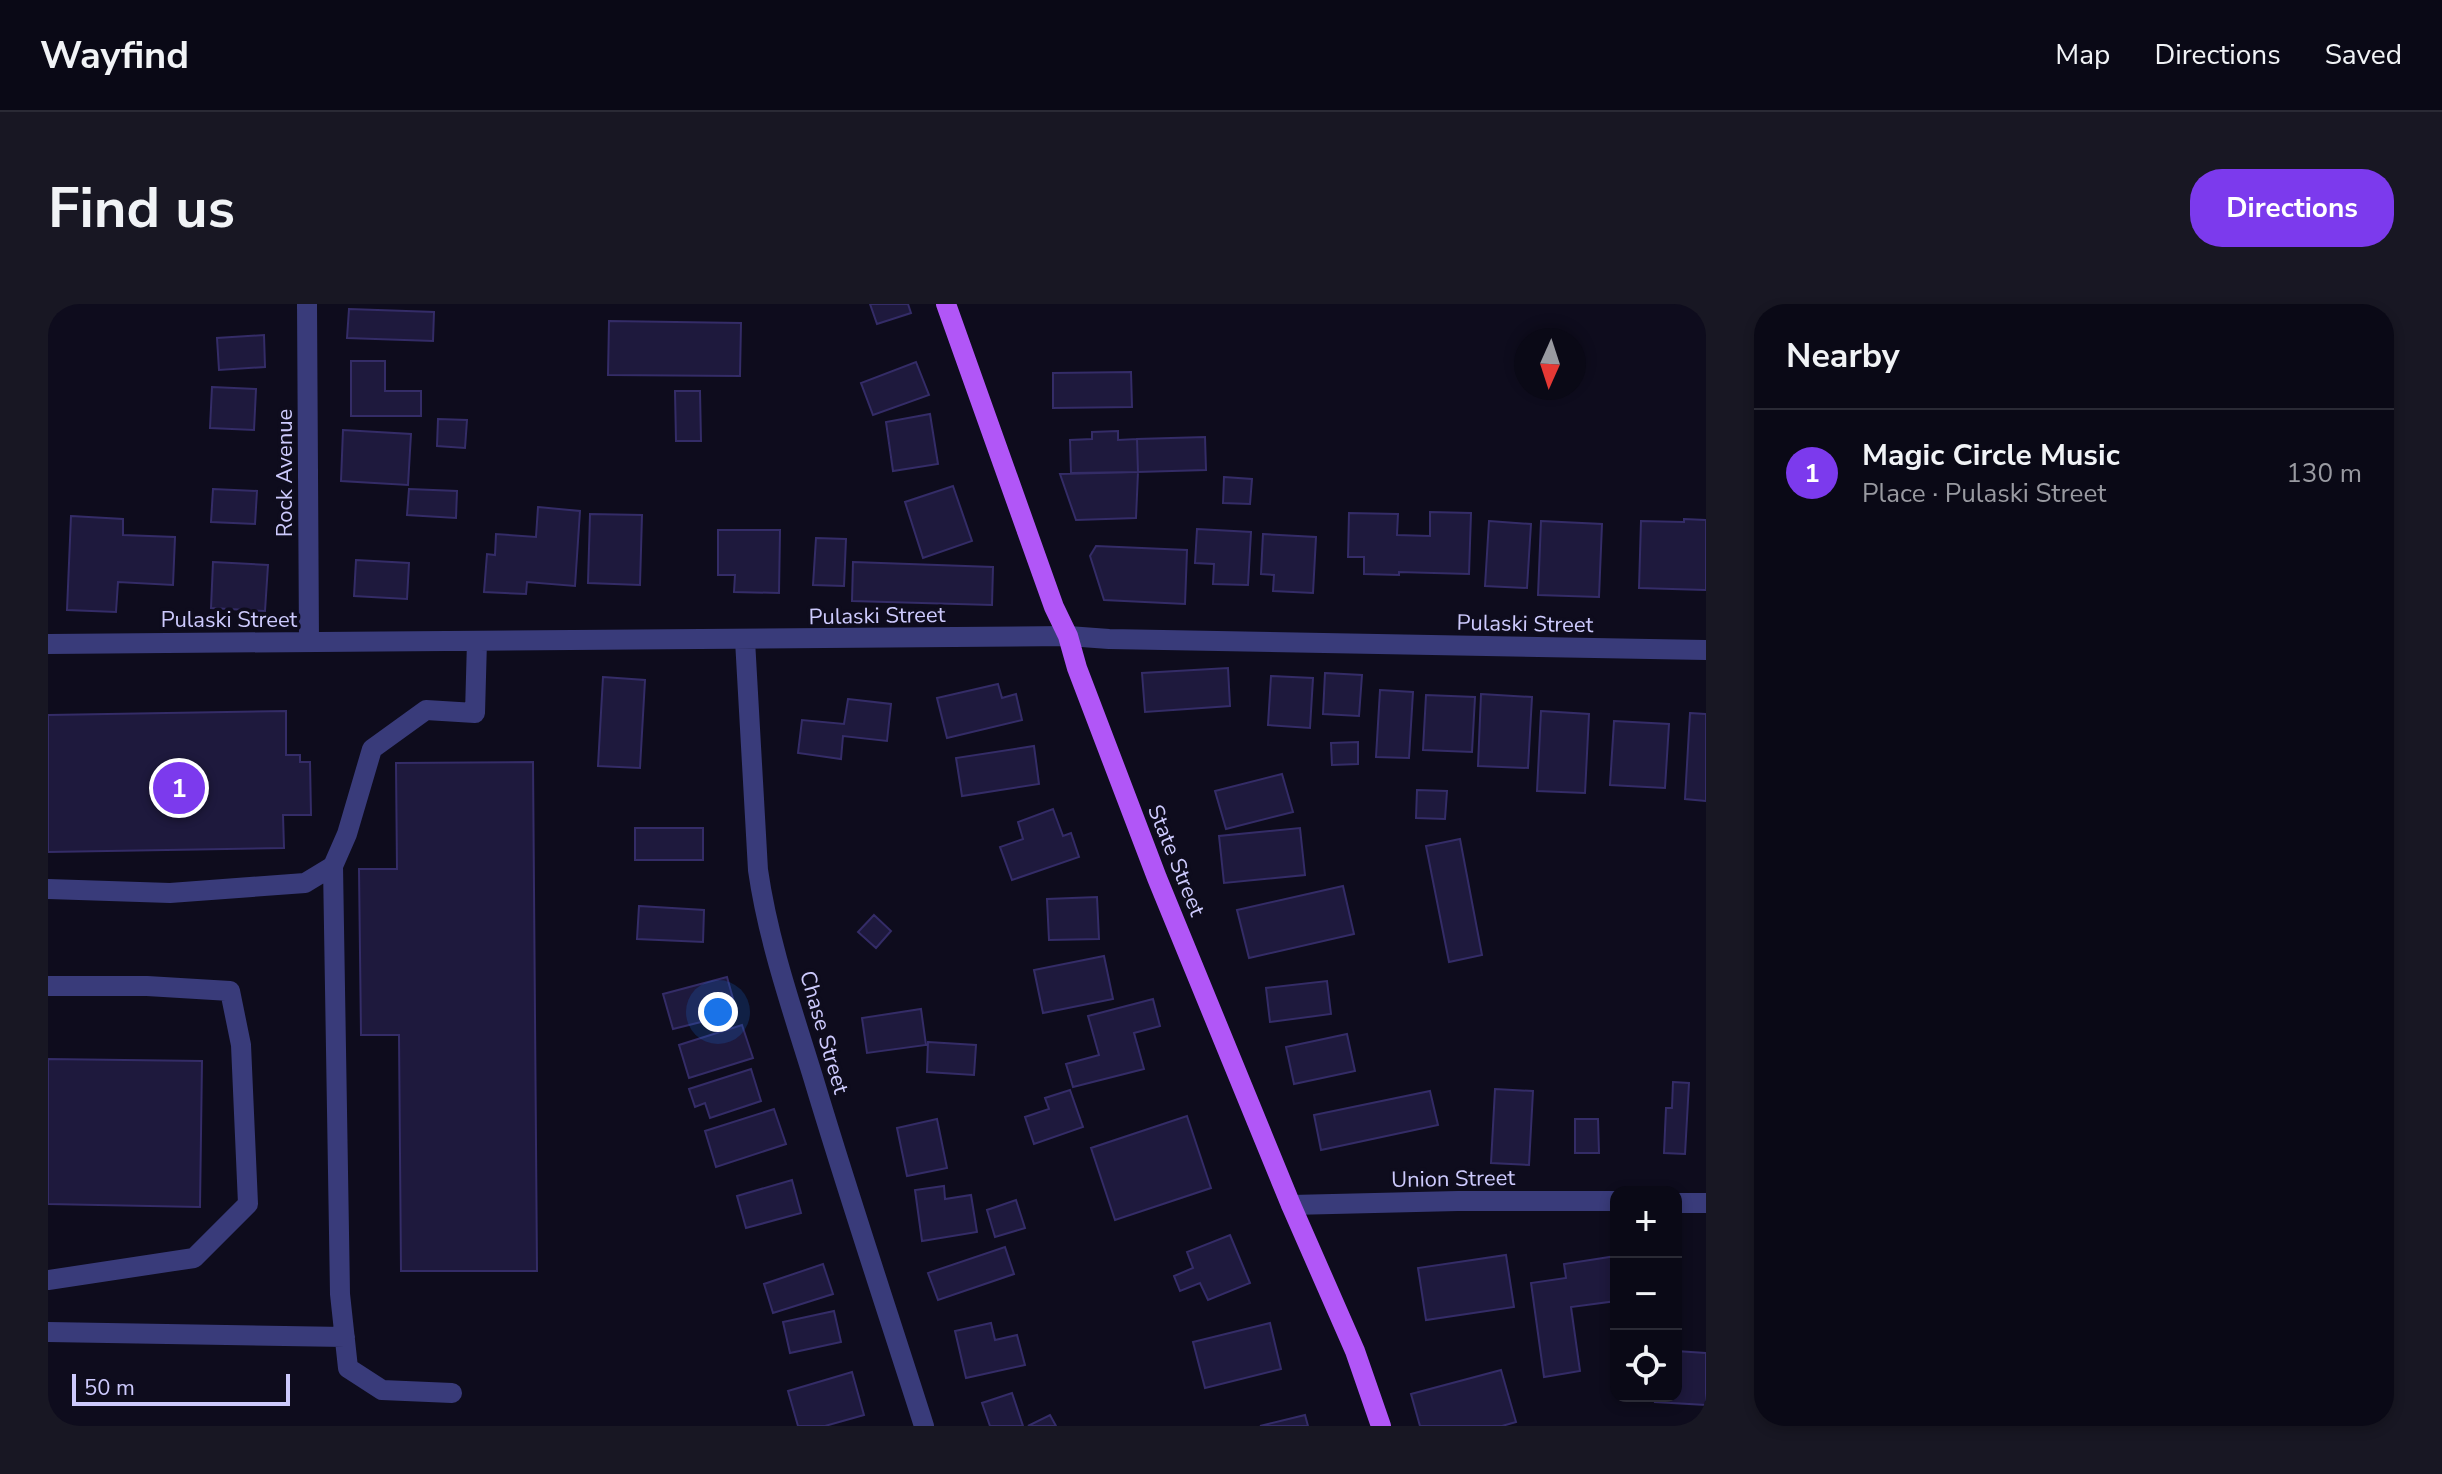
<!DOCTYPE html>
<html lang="en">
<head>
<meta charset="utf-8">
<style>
  :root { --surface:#0a0916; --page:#181723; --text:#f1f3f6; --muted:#999aa1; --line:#2a2a35; --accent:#7c3aed }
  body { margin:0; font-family:"Nunito Sans",sans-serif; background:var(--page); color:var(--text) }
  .controls { position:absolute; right:24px; bottom:24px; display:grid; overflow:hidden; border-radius:16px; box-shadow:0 4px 12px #0003 }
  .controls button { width:72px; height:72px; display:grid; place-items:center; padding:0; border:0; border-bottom:2px solid var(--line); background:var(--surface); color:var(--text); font:40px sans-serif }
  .compass { position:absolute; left:1466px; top:24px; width:72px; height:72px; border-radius:50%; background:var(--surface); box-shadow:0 4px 12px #0003; rotate:183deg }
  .scale { position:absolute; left:24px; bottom:20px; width:218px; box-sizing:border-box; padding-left:8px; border:4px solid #cdcafd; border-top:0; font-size:22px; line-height:28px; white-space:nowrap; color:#cdcafd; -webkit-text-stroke:6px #0e0c1d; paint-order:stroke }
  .you { position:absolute; left:670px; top:708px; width:28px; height:28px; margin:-20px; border:6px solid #fff; border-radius:50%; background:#1a73e8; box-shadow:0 0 0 12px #1a73e833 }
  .badge { display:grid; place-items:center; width:52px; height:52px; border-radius:50%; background:var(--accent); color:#fff; font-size:26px; font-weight:700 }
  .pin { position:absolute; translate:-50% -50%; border:4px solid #fff; box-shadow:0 2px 8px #0006 }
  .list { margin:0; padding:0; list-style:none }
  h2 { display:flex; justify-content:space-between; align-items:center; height:104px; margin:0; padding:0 32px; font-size:34px }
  h2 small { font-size:26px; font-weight:400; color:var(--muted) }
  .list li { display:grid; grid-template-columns:52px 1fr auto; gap:24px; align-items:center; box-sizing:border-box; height:128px; padding:0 32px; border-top:2px solid var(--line) }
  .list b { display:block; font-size:30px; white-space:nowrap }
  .list p { margin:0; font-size:26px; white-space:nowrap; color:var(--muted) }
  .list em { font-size:26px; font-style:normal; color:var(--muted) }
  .icon { flex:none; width:44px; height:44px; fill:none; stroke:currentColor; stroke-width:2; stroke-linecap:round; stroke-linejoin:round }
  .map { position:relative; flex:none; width:1658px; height:1122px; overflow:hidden; border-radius:32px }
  header { display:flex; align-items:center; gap:48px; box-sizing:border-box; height:112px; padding:0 40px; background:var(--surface); border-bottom:2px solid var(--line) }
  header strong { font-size:38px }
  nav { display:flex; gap:44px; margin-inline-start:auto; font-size:28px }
  .intro { display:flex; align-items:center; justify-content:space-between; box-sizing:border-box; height:192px; padding:0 48px }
  h1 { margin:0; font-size:56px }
  .button { padding:20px 36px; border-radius:32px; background:var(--accent); color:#fff; font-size:28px; font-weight:700 }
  main { display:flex; gap:48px; padding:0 48px }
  aside { flex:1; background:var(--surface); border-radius:32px; box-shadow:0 4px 12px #0003 }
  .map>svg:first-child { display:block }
  .building { fill:#1e193d; stroke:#342c67; stroke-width:2 }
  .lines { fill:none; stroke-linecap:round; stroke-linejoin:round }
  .minor { stroke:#393b7a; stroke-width:20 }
  .major { stroke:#b156f7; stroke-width:20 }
  .labels { text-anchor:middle; stroke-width:7; stroke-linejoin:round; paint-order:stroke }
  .street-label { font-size:22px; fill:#cdcafd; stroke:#0e0c1d }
</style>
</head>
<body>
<header>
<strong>Wayfind</strong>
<nav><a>Map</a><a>Directions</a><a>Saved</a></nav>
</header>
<div class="intro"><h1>Find us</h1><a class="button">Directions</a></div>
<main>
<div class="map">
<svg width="1658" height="1122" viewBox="0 0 1658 1122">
  <rect width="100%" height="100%" fill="#0e0c1d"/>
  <path class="building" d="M822 0H860L863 9 829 20Z
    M301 5 386 8 385 37 299 34Z
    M561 17 693 19 692 72 560 71Z
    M216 31 217 63 171 66 169 34Z
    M303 57H337V87H373V112H303Z
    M868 58 881 91 825 111 813 79Z
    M1083 68 1084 103 1005 104V69Z
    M164 83 208 85 206 126 162 124Z
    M627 87H652L653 137H628Z
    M882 110 890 160 845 167 838 118Z
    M390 115 419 116 417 144 389 142Z
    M295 126 363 130 360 181 293 177Z
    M1070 127V136L1089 135 1090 168 1023 169 1022 136 1044 135V128Z
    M1157 133 1158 166 1090 168 1089 135Z
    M1090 168 1088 214 1028 216 1012 170Z
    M1176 173 1204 175 1202 200 1175 199Z
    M905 182 924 237 875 254 857 198Z
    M165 185 209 187 207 220 163 218Z
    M361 185 409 187 408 214 359 211Z
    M490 203 532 207 527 282 479 278 478 290 436 288 439 250 447 251 448 230 488 233Z
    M1382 208 1423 209 1421 270 1351 268V271L1316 270V253H1300L1301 209 1350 210 1349 231 1382 232Z
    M542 210 594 211 592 281 540 279Z
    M23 212 75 215V231L127 233 125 281 70 278 68 308 19 306Z
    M1636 215 1658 216V286L1591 284 1593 217 1636 218Z
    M1441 217 1483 220 1479 284 1437 282Z
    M1493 217 1554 220 1551 293 1490 291Z
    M1149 225 1203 228 1200 281 1165 280 1166 260 1147 259Z
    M670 226H732L731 289 686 288 687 271H670Z
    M1215 230 1268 233 1265 289 1225 287 1226 271 1213 270Z
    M768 234 798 235 796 282 765 281Z
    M1048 242 1139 246 1137 300 1056 296 1042 252Z
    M308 256 361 259 359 295 306 292Z
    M165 258 220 261 217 307 163 304Z
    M805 258 945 263 944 301 804 297Z
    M1180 364 1182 402 1097 408 1094 369Z
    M1277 369 1314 371 1311 412 1275 410Z
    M1223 372 1265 374 1262 424 1220 421Z
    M555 373 597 376 592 464 550 462Z
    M950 380 954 394 968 390 974 416 899 434 889 394Z
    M1332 386 1365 388 1361 454 1328 453Z
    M1433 390 1484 393 1480 464 1430 462Z
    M1378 391 1427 393 1424 448 1375 446Z
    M800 395 843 400 839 437 795 432 793 455 750 449 754 416 796 420Z
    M238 407V451H252V458H262L263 511H235L236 544 0 548V411Z
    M1493 407 1541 410 1537 489 1489 487Z
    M1642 409 1658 410V497L1637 495Z
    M1566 417 1621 420 1617 484 1562 481Z
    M1310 438V460L1284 461 1283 439Z
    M986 442 991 480 914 492 908 454Z
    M485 458 489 967H353L351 731H313L311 565H349L348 459Z
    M1234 470 1245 508 1178 525 1167 487Z
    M1369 486 1399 487 1397 515 1368 514Z
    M1005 505 1015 532 1023 529 1031 553 964 576 952 543 975 535 970 518Z
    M587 524H655V556H587Z
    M1252 524 1257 571 1176 579 1171 532Z
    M1412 535 1434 651 1401 658 1378 542Z
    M1295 582 1306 630 1201 654 1189 606Z
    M1049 593 1051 635 1001 636 999 595Z
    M591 602 656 606 655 638 589 635Z
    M826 611 843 627 828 644 810 628Z
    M1056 652 1065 695 995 709 986 666Z
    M679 673 689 709 625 725 615 690Z
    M1279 677 1283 710 1222 718 1218 684Z
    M1105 695 1112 722 1086 729 1096 765 1025 783 1018 760 1051 751 1040 712Z
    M873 705 878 741 819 749 814 714Z
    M694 721 705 754 641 774 631 741Z
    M1299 730 1307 767 1246 780 1238 743Z
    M880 738 928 741 926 771 879 768Z
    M0 755 154 757 152 903 0 900Z
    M703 765 713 797 662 814 657 799 647 803 641 785Z
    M1625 778 1641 779 1637 850 1616 849 1618 804H1624Z
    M1447 785 1485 787 1481 861 1443 859Z
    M1022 786 1035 823 986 840 977 813 1001 805 997 794Z
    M1382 787 1390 821 1273 846 1266 811Z
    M726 805 738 840 668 863 657 827Z
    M1139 812 1163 884 1067 916 1043 844Z
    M889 815 899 864 859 872 849 824Z
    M1527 815H1550L1551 849H1527Z
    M744 876 753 909 698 924 689 892Z
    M896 882 897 895 923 891 929 928 874 937 867 886Z
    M968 896 977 924 947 933 939 906Z
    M1182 931 1202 979 1160 996 1152 979 1132 987 1126 972 1145 964 1139 948Z
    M957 943 966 970 890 996 880 969Z
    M1458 951 1466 1003 1378 1016 1370 964Z
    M1568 952V997L1523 1003 1532 1067 1496 1073 1483 979 1518 974 1516 960Z
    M775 960 785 990 725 1009 716 980Z
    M786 1007 793 1038 742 1049 735 1018Z
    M943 1019 947 1036 969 1031 977 1061 918 1074 907 1027Z
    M1222 1019 1233 1065 1157 1084 1145 1038Z
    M1628 1047 1658 1049V1101L1607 1098 1608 1092H1628Z
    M1453 1066 1468 1118 1454 1122H1372L1363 1090Z
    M804 1068 816 1111 777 1122H750L740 1087Z
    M964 1089 975 1122H942L934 1099Z
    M1002 1111 1008 1122H980Z
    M1257 1111 1260 1122H1212Z"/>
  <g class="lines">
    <path class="minor" d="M259 0 261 338
      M697 336 710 566C720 636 744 705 765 773 800 890 839 1006 876 1122
      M0 340 1020 332 1061 335 1658 346
      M285 562 292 990 300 1064 334 1086 404 1089
      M0 585 122 589 257 579 285 562 299 530 324 445 378 406 427 409 429 337
      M0 682H99L182 687 193 741 200 900 146 954 0 976
      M1628 899H1658
      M1243 901 1410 897H1568
      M0 1028 297 1033"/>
    <path class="major" d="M898 0 1006 303 1020 332 1029 364 1109 574 1243 901 1307 1047 1333 1122"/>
  </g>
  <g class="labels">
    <g class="street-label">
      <text transform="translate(236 169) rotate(-90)" y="8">Rock Avenue</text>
      <text transform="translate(829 311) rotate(-1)" y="8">Pulaski Street</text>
      <text x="181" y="323">Pulaski Street</text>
      <text transform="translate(1477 319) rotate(1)" y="8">Pulaski Street</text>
      <text transform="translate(1129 556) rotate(68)" y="8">State Street</text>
      <text transform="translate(777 728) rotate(74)" y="8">Chase Street</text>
      <text transform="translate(1405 874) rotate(-1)" y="8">Union Street</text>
    </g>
  </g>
</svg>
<div class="controls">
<button>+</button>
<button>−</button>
<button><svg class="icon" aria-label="locate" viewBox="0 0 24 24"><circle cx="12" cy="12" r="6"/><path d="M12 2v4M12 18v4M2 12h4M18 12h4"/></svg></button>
</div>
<svg class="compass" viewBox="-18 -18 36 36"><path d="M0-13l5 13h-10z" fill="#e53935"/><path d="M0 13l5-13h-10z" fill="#999aa1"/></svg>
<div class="scale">50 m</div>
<div class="you"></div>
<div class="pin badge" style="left:131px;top:484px">1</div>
</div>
<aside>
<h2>Nearby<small></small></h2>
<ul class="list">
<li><span class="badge">1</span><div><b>Magic Circle Music</b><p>Place · Pulaski Street</p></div><em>130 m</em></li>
</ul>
</aside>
</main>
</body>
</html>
